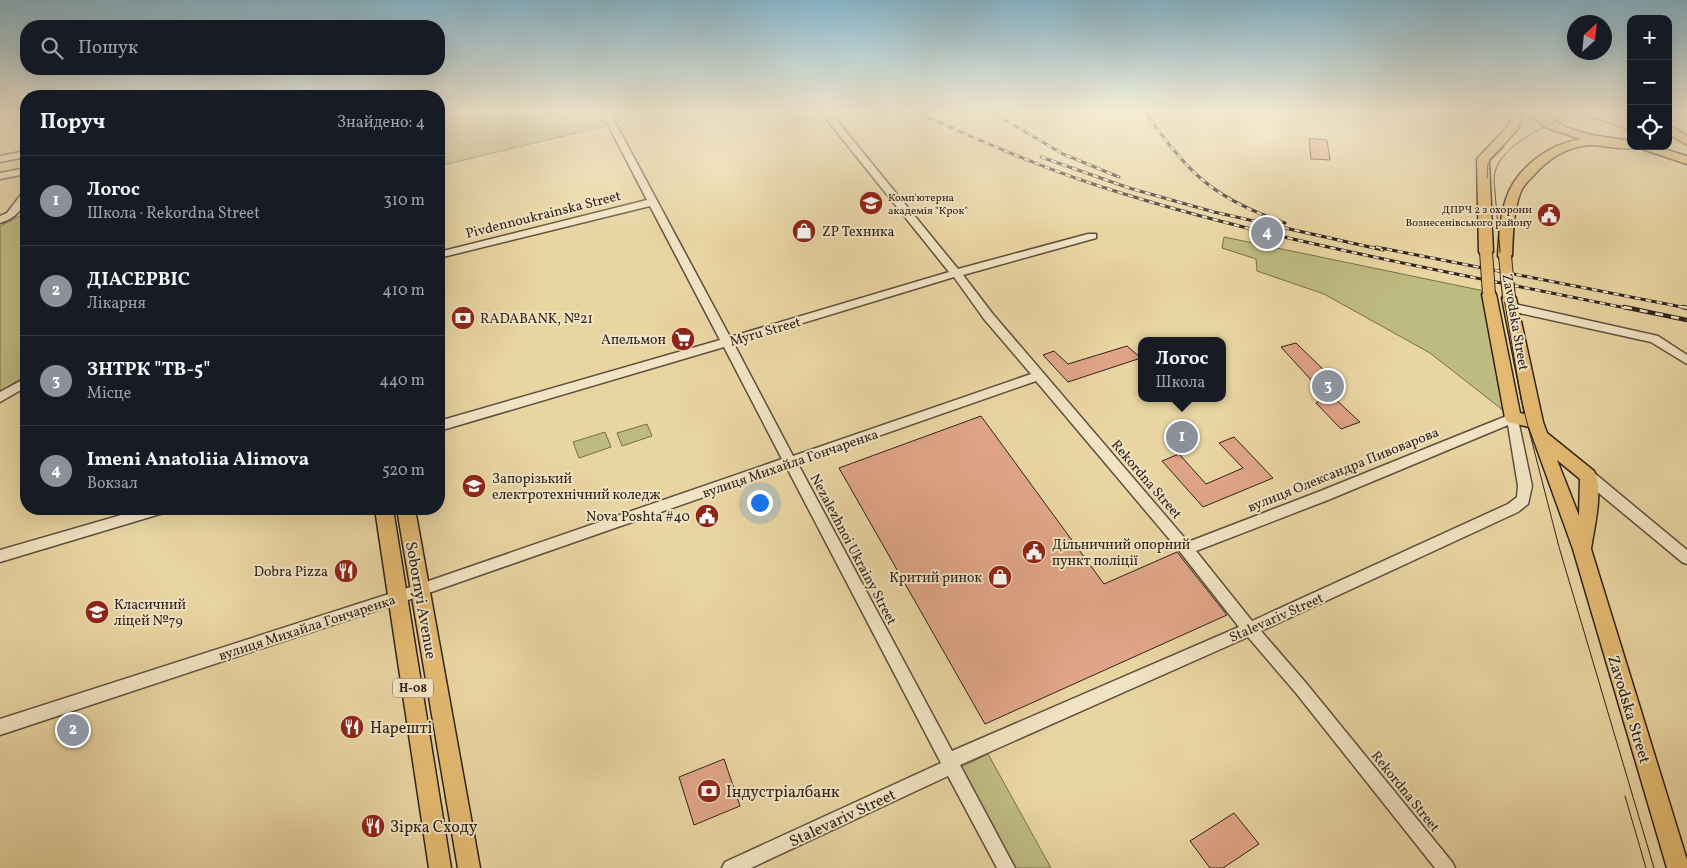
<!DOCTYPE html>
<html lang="uk">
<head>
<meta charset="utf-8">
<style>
  :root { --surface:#171b24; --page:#242831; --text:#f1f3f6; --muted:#9ea1a6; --line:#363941; --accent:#8c9099 }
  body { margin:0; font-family:Vollkorn,serif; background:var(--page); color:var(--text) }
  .controls { position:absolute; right:15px; top:15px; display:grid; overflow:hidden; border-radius:10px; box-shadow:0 5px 20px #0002 }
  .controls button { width:45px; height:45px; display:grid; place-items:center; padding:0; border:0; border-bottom:1px solid var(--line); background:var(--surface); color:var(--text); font:25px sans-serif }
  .compass { position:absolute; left:1567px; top:15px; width:45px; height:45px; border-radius:50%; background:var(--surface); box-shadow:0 5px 20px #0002; rotate:27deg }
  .you { position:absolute; left:759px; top:502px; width:18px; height:18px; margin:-12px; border:4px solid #fff; border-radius:50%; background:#1a73e8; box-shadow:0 0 0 8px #1a73e833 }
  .badge { display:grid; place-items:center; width:32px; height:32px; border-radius:50%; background:var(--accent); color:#fff; font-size:16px; font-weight:700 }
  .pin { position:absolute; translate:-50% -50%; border:2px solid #fff; box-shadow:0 1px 5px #0006 }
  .popup { position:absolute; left:1138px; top:337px; width:88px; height:65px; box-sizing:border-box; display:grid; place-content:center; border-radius:10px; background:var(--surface); filter:drop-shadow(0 1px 4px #0005); font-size:16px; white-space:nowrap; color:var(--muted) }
  .popup b { font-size:19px; color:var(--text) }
  .popup::after { content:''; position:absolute; left:50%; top:100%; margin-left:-10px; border:10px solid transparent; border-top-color:var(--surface) }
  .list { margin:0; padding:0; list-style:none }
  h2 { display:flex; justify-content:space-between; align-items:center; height:65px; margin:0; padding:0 20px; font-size:21px }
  h2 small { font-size:16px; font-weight:400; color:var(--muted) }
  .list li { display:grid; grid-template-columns:32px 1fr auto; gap:15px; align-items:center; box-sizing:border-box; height:90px; padding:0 20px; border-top:1px solid var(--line) }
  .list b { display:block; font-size:19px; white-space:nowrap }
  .list p { margin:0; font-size:16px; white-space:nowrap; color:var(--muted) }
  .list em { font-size:16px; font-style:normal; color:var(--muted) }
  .icon { flex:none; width:28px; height:28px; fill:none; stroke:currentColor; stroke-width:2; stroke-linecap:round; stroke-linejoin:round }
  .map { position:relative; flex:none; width:1687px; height:868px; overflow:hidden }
  .search { position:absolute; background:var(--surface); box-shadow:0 5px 20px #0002; left:20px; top:20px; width:425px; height:55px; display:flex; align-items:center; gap:12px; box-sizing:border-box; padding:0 18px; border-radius:20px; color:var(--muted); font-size:19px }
  .panel { position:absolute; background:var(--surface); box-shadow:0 5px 20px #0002; left:20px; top:90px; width:425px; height:425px; border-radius:20px }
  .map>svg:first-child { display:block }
  .green { fill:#bebb80; stroke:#776e4e }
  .building { fill:#e0a588; stroke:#30221d }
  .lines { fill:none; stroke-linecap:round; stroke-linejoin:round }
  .minor-casing { stroke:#5e4f3e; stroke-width:3 }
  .major-casing { stroke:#30221d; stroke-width:3 }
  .minor { fill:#f1e4c3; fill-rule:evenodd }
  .major { fill:#e4ba71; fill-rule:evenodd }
  .tram { stroke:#30221d; stroke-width:1 }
  .rail-far1-casing { stroke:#30221d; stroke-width:3 }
  .rail-casing { stroke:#30221d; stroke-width:4.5 }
  .rail-far1 { stroke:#f1e4c3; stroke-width:2; stroke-dasharray:5.5; stroke-linecap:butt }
  .rail { stroke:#f1e4c3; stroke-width:2.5; stroke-dasharray:8; stroke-linecap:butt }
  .major-bridge-casing { stroke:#30221d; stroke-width:14; stroke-linecap:butt }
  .major-bridge { stroke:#e4ba71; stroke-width:12 }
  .labels { text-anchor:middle; stroke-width:4; stroke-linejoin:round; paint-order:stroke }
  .far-poi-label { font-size:11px; fill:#30221d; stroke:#f1e4c3; text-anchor:start }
  .shield { fill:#f1e4c3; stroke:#6a5c4f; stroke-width:1 }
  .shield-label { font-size:12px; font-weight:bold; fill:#30221d }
  .street-label { font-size:14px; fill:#30221d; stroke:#f1e4c3 }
  .poi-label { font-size:14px; fill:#30221d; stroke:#f1e4c3; text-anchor:start }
  .near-street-label { font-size:16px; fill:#30221d; stroke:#f1e4c3 }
  .near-poi-label { font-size:16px; fill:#30221d; stroke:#f1e4c3; text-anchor:start }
</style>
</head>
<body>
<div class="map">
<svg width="1687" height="868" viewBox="0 0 1687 868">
  <rect width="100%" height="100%" fill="#e9d5a2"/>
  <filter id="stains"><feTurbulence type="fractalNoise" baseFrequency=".004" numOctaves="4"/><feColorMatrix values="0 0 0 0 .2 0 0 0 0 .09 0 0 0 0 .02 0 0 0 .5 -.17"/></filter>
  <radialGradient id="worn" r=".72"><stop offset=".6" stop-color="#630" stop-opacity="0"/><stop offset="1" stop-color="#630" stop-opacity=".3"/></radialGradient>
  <path class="green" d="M481 111H596L605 126 439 166V120Z
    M26 213V375L0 392V226Z
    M1224 237 1489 292 1513 418 1430 353 1324 294 1257 271 1256 259 1222 248Z
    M647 424 652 436 622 446 617 433Z
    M605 432 611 447 579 458 573 442Z
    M988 754 1051 868H1015L961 767Z"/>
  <path class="building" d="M1309 138 1327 140 1330 160 1311 159Z
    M1296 343 1331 377 1313 382 1281 347Z
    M1127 346 1141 358 1068 382 1043 355 1054 351 1068 364Z
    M1334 389 1339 394 1334 398 1360 422 1341 429 1316 403 1324 399 1322 395Z
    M981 416 1104 584 1177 552 1227 615 985 724 839 468Z
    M1234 437 1273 478 1203 507 1162 461 1179 454 1206 484 1243 468 1219 443Z
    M724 759 740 806 694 825 679 777Z
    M1234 813 1259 844 1223 868H1210L1190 841Z"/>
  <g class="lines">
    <g class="minor-casing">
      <path id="minor" d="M601 111H609L730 337 949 272 820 111H829L958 269 1088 234H1096V238L963 275 992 313 1188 542 1318 492 1509 415H1517L1532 486 1528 504 1518 512 1261 631 1306 683 1452 862 1455 868H1435L1296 693 1248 637 960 765 1015 868H997L948 776 751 868H722L725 862 941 763 787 468 420 596 0 735V719L420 584 782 459 724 347 439 431V421L720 340 650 206 439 258V252L647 200ZM954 277 984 319 1031 374 793 456 734 344ZM1036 381 1181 553 1239 627 952 751 798 464ZM1508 425 1518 486 1517 497 1508 504 1252 621 1196 551 1328 500Z
        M26 151V157L0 162V156Z
        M26 168V174L0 179V173Z
        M26 191C27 207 15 219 0 223V216L7 213 23 192Z
        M1510 303 1658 336 1687 355V364L1651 342 1506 310 1504 307Z
        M26 378V387L0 402V392Z
        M1588 471 1593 472 1687 550V564L1682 562 1583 480 1582 476 1583 472Z
        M142 509H167L165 513 160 514 0 562V550Z"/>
    </g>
    <g class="major-casing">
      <path id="major" d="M1512 111H1536L1568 128 1591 135 1631 141V146H1654L1687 156V164L1636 147C1626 151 1602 145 1590 145 1566 147 1549 158 1533 176 1529 180 1524 185 1521 191 1513 211 1513 234 1512 256L1510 259H1500L1498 256C1499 237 1500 217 1506 199 1516 168 1549 144 1581 139L1547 128 1524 111 1518 129 1489 160 1493 252 1486 256 1481 255 1479 252 1477 159 1508 126Z
        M1671 126 1687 136V145L1668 133V127Z
        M1489 289 1494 291 1496 294 1520 413 1525 414 1502 298 1504 295H1514L1516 298 1543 422 1547 433 1594 471C1604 490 1594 528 1591 549L1687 860V868H1667L1573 549 1529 427 1507 422 1505 418 1482 294 1484 291ZM1557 460 1580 479 1579 516Z
        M375 509H393L451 868H429Z
        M397 509H415L480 868H458Z"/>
    </g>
    <use href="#minor" class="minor"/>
    <use href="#major" class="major"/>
    <path class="tram" d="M1575 111C1549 126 1494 145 1494 180L1504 298 1521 399 1559 547 1654 868
      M1568 115 1600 120 1631 131
      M1660 146 1687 156
      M1487 178 1488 163 1504 147
      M1625 796 1646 868"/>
    <g class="rail-far1-casing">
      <path id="rail-far1" d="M913 111C974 138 1035 165 1099 186 1272 242 1452 272 1630 309
        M990 111 1063 154 1119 177
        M1144 111C1189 173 1210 197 1285 223
        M1041 157 1129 188 1214 212 1383 250
        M1376 247 1687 308"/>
    </g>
    <g class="rail-casing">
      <path id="rail" d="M1624 307 1687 320
        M1683 307 1687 308"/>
    </g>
    <use href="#rail-far1" class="rail-far1"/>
    <use href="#rail" class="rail"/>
    <g class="major-bridge-casing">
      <path id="major-bridge" d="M1486 252 1489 294
        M1505 256 1509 298"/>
    </g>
    <use href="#major-bridge" class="major-bridge"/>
  </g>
  <linearGradient id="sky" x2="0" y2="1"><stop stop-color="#87b6cc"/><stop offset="0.48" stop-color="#f5ecd5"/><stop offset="1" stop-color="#f5ecd5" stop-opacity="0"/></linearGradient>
  <rect width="1687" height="233" fill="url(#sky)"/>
  <defs>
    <g id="school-disc" transform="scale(1.25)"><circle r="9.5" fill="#8f2418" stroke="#f1e4c3"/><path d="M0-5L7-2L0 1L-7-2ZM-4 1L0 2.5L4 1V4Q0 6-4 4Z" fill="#fff"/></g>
    <g id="civic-disc" transform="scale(1.25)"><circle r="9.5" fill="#8f2418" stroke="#f1e4c3"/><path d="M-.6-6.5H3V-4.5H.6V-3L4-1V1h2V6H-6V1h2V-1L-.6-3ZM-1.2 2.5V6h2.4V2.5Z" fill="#fff"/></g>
    <g id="shop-disc" transform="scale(1.25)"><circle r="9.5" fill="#8f2418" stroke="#f1e4c3"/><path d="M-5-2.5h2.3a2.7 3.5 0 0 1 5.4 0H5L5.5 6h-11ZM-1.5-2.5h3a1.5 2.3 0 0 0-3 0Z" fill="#fff"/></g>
    <g id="bank-disc" transform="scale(1.25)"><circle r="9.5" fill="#8f2418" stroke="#f1e4c3"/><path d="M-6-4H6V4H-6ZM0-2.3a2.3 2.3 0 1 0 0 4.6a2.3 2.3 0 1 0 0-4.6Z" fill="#fff"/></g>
    <g id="supermarket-disc" transform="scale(1.25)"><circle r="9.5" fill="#8f2418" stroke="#f1e4c3"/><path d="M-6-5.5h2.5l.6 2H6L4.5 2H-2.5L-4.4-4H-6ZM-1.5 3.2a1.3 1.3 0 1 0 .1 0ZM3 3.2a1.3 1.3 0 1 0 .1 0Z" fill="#fff"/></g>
    <g id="university-disc" transform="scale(1.25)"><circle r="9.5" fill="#8f2418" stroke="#f1e4c3"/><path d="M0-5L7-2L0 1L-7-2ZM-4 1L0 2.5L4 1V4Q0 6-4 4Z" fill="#fff"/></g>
    <g id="restaurant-disc" transform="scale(1.25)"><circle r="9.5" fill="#8f2418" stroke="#f1e4c3"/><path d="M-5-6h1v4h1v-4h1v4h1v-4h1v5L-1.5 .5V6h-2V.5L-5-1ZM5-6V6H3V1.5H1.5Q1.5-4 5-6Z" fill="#fff"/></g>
  </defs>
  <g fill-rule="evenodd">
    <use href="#school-disc" x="871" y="203"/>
    <use href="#civic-disc" x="1549" y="215"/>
    <use href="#shop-disc" x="804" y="231"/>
    <use href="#bank-disc" x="463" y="318"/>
    <use href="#supermarket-disc" x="683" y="339"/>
    <use href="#university-disc" x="474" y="486"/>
    <use href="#civic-disc" x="707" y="516"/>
    <use href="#civic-disc" x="1034" y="552"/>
    <use href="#restaurant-disc" x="346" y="571"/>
    <use href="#shop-disc" x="1000" y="577"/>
    <use href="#school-disc" x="97" y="612"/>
    <use href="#restaurant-disc" x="352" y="727"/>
    <use href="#bank-disc" x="709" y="791"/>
    <use href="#restaurant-disc" x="373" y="826"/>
  </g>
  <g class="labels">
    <g class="far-poi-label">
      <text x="888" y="201">Комп'ютерна<tspan x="888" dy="13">академія "Крок"</tspan></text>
      <text x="1532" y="213" text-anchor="end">ДПРЧ 2 з охорони<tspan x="1532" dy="13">Вознесенівського району</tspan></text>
    </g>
    <rect class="shield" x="393" y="678.5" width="40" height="19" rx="4"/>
    <g class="shield-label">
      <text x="413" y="692">Н-08</text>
    </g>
    <g class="street-label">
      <text transform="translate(543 214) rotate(-14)" y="5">Pivdennoukrainska Street</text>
      <text transform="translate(1516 322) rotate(80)" y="5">Zavodska Street</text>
      <text transform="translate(765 331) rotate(-16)" y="5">Myru Street</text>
      <text transform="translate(790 463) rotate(-19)" y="5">вулиця Михайла Гончаренка</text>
      <text transform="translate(1343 469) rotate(-22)" y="5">вулиця Олександра Пивоварова</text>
      <text transform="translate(1147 479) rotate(49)" y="5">Rekordna Street</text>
      <text transform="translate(854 549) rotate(62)" y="5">Nezalezhnoi Ukrainy Street</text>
      <text transform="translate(1276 617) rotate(-24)" y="5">Stalevariv Street</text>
      <text transform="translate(307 627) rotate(-18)" y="5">вулиця Михайла Гончаренка</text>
      <text transform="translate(1406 791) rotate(51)" y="5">Rekordna Street</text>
    </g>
    <g class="poi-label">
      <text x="822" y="236">ZP Техника</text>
      <text x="480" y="323">RADABANK, №21</text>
      <text x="666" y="344" text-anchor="end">Апельмон</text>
      <text x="492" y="483">Запорізький<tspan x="492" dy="16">електротехнічний коледж</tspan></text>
      <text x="690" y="521" text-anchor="end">Nova Poshta #40</text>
      <text x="1052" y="549">Дільничний опорний<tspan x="1052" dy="16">пункт поліції</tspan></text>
      <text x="328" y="576" text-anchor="end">Dobra Pizza</text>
      <text x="982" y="582" text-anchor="end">Критий ринок</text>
      <text x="114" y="609">Класичний<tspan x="114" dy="16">ліцей №79</tspan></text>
    </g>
    <g class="near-street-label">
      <text transform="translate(422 600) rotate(80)" y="6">Sobornyi Avenue</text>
      <text transform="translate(1630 709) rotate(73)" y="6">Zavodska Street</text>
      <text transform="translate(842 817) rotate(-25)" y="6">Stalevariv Street</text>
    </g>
    <g class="near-poi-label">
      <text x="370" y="733">Нарешті</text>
      <text x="726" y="797">Індустріалбанк</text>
      <text x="390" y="832">Зірка Сходу</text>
    </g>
  </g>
  <rect width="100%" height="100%" filter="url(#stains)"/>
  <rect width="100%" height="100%" fill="url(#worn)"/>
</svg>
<div class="controls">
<button>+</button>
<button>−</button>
<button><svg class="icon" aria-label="locate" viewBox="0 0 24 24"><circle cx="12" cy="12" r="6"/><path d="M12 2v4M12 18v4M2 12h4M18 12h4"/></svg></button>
</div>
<svg class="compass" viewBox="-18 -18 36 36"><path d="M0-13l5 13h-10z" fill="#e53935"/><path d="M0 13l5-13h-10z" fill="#9ea1a6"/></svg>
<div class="you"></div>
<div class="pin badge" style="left:1182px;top:437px">1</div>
<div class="popup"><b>Логос</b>Школа</div>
<div class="pin badge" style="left:73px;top:730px">2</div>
<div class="pin badge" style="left:1328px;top:386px">3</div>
<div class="pin badge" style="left:1267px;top:233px">4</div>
<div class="search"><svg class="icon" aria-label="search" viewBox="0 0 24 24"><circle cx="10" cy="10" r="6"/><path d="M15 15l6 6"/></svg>Пошук</div>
<section class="panel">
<h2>Поруч<small>Знайдено: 4</small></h2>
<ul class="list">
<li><span class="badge">1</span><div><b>Логос</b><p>Школа · Rekordna Street</p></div><em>310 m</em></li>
<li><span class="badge">2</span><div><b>ДІАСЕРВІС</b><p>Лікарня</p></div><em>410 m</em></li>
<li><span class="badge">3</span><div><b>ЗНТРК &quot;ТВ-5&quot;</b><p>Місце</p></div><em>440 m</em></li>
<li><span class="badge">4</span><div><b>Imeni Anatoliia Alimova</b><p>Вокзал</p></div><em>520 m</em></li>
</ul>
</section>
</div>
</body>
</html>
